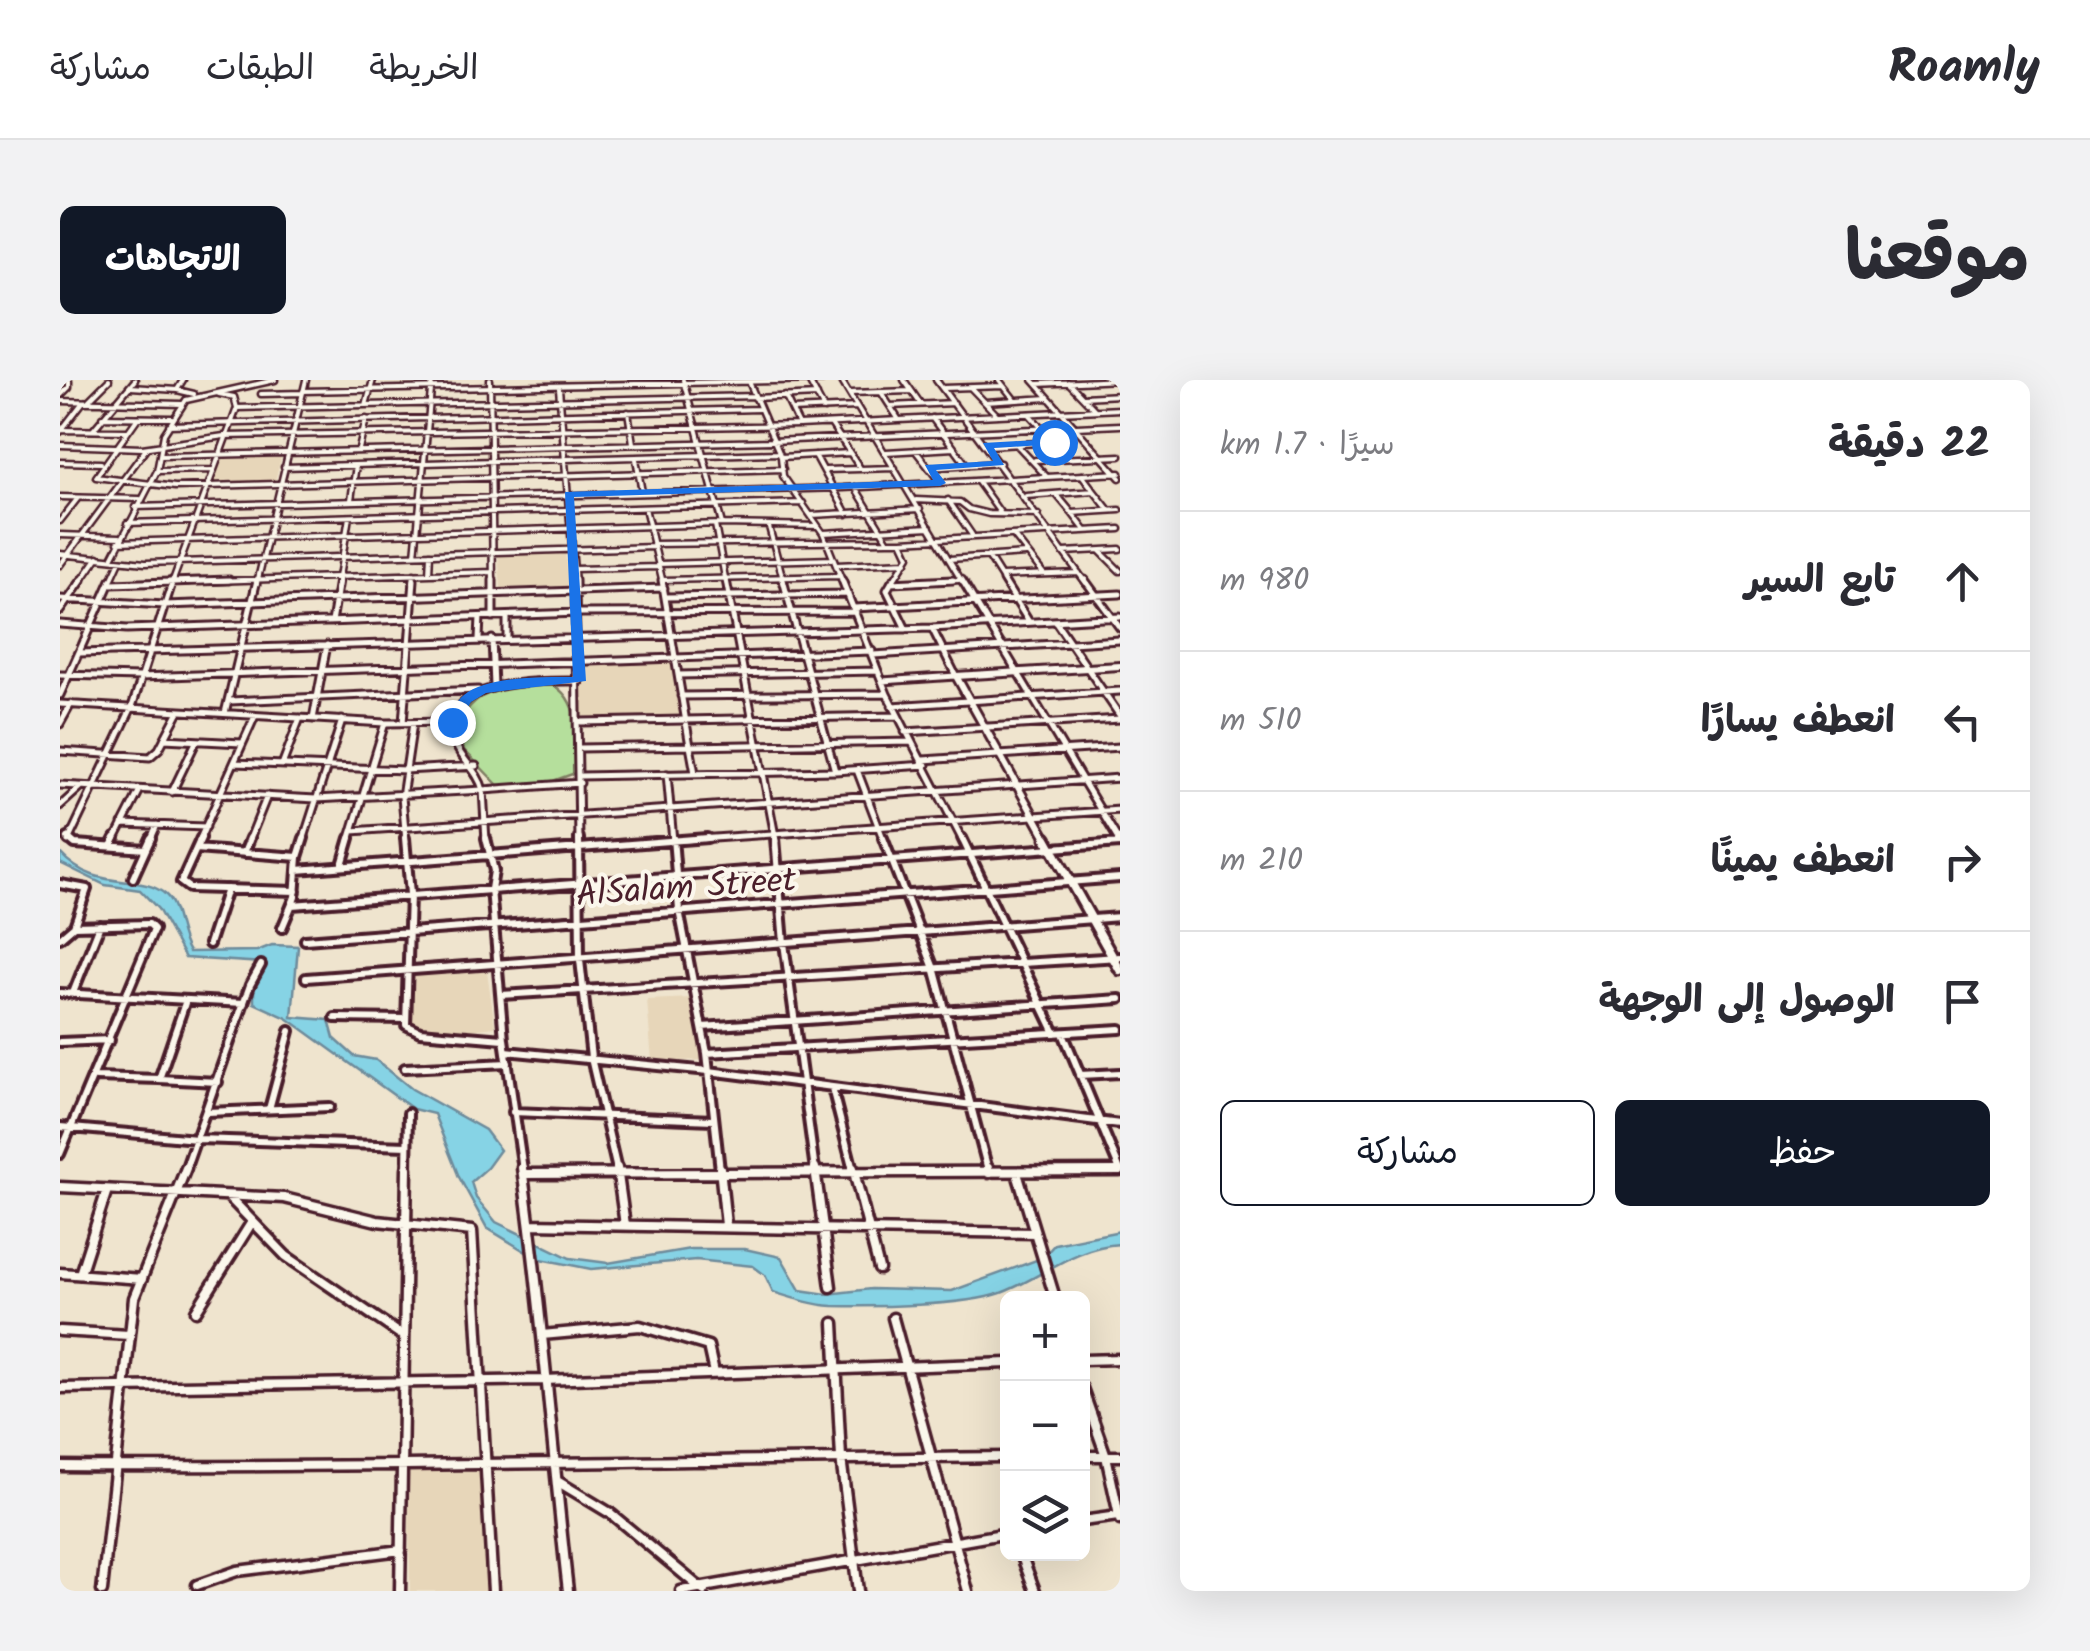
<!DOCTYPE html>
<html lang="ar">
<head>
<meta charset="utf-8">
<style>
  :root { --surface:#fff; --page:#f2f2f3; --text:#2b2b33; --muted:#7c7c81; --line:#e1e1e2; --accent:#111827 }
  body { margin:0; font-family:Kalam,"Playpen Sans Arabic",sans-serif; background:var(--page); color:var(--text); direction:rtl }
  .controls { position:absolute; right:30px; bottom:30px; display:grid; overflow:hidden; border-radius:15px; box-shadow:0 10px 40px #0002 }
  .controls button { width:90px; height:90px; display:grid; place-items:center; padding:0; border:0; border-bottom:2px solid var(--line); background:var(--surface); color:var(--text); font:50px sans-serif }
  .stop { position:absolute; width:30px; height:30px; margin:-22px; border:8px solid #1a73e8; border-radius:50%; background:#fff }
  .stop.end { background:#1a73e8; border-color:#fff; box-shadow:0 2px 10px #0008 }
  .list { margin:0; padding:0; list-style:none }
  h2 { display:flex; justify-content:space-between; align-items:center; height:130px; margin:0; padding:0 40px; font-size:42px }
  h2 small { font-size:32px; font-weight:400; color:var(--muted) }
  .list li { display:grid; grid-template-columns:65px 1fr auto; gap:30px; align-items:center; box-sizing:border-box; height:140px; padding:0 40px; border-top:2px solid var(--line) }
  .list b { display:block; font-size:38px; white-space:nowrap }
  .list em { font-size:32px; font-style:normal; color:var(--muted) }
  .actions { display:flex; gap:20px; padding:30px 40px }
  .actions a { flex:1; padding:22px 0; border:2px solid var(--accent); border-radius:15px; text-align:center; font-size:35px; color:var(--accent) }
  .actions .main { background:var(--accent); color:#fff }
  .icon { flex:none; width:55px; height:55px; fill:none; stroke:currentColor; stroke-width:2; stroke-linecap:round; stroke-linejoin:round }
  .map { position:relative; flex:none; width:1060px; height:1211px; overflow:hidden; direction:ltr; border-radius:15px }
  header { display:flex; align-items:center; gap:60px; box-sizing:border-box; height:140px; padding:0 50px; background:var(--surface); border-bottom:2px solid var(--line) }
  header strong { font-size:48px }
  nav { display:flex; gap:55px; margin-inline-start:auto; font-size:35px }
  .intro { display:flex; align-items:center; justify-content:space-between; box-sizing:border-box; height:240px; padding:0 60px }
  h1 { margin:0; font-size:70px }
  .button { padding:25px 45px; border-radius:15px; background:var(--accent); color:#fff; font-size:35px; font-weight:700 }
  main { display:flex; gap:60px; padding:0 60px }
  aside { flex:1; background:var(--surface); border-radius:15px; box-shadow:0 10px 40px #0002 }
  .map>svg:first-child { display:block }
  .built { fill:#e7d6b9 }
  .green { fill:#b5df9c; stroke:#807f64; stroke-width:2.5 }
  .water { fill:#86d3e5; stroke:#6e8b9b; stroke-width:2.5 }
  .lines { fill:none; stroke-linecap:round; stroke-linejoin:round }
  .street-far3-casing { stroke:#4a1f2b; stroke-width:9 }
  .street-far2-casing { stroke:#4a1f2b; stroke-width:11 }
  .street-far1-casing { stroke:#4a1f2b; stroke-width:14 }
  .street-casing { stroke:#4a1f2b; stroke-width:15 }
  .secondary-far1-casing { stroke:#4a1f2b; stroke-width:12 }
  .secondary-casing { stroke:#4a1f2b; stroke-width:15 }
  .street-far3 { stroke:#fbf7ec; stroke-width:4 }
  .street-far2 { stroke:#fbf7ec; stroke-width:5 }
  .street-far1 { stroke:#fbf7ec; stroke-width:6 }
  .street { stroke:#fbf7ec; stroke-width:8 }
  .secondary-far1 { stroke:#fbf7ec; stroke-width:6 }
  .secondary { stroke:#fbf7ec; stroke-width:8 }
  .route { fill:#1a73e8 }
  .labels { text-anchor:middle; stroke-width:8; stroke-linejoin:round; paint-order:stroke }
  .street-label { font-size:35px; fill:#4a1f2b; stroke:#fbf7ec }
</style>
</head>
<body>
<header>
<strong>Roamly</strong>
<nav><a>الخريطة</a><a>الطبقات</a><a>مشاركة</a></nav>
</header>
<div class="intro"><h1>موقعنا</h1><a class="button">الاتجاهات</a></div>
<main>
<aside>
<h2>22 دقيقة<small>سيرًا · 1.7 km</small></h2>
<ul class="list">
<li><svg class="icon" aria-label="ahead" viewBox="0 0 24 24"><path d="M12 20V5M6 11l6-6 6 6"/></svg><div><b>تابع السير</b></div><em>980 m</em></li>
<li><svg class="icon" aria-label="left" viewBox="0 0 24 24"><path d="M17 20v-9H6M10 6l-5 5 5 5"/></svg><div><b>انعطف يسارًا</b></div><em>510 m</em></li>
<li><svg class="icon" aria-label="right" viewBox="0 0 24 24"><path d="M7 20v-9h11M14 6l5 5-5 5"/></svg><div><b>انعطف يمينًا</b></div><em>210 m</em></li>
<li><svg class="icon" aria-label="arrive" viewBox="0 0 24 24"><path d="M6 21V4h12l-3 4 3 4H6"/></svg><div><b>الوصول إلى الوجهة</b></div></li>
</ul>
<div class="actions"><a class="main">حفظ</a><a>مشاركة</a></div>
</aside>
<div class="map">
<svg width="1060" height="1211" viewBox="0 0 1060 1211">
  <rect width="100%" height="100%" fill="#efe4ce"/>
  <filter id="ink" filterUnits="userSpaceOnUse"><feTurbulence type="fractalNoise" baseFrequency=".01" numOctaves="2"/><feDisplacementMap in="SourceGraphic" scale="20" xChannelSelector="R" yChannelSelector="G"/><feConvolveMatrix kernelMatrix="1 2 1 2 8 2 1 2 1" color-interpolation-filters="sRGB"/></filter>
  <g filter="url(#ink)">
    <path class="built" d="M222 74 215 101 154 102 164 76Z
      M505 173 509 206 441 208 438 175Z
      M614 278 624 339 522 341 520 283Z
      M427 591 435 647 396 652 352 644 355 596Z
      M633 618 644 680 592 682 587 620Z
      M419 1087 426 1211H350L349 1092Z"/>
    <path class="green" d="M484 302C522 311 518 362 518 392L490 402 438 405 404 370 397 347C414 307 446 306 484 302Z"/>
    <path class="water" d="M0 473C37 514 82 492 106 515 119 527 118 555 129 572L197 571 212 565 238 566 232 637 269 640 274 658 294 676 316 680 352 709 425 750 440 770 427 788 411 802 416 818 436 842 510 878 548 883 630 869H685L721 877 740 910 767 914 811 909 892 911 982 878 995 864 1060 851V864C1012 867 984 897 941 913 904 926 814 927 773 926 753 925 732 918 713 912L705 895 693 886 636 880 531 889 476 878 427 848 399 797 374 734 353 729 227 638 194 623V603L203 583 125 578 98 529 80 510 45 505 0 483Z"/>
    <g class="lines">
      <g class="street-far3-casing">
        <path id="street-far3" d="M123 0 117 10 134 14
          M430 0 433 203
          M623 0 662 144
          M781 0 903 203
          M844 0 860 23
          M876 0 1026 203
          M939 0 954 19
          M973 0 1060 98
          M749 1 764 29
          M1008 2 1034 29
          M690 4 721 77 723 96 763 153 783 203
          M977 4 1060 0
          M71 7 117 10
          M499 8 515 203
          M884 8 943 6
          M911 8 936 34
          M243 11 763 0
          M821 12 839 40
          M790 13 851 11
          M201 14 243 13
          M0 16 9 7V0
          M725 16 739 45
          M1023 17 1060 15
          M695 18 757 15
          M29 20 49 0
          M0 21 122 24
          M925 22 988 18
          M306 25 313 0
          M830 26 894 23
          M177 28 695 16
          M732 30 797 27
          M568 32 573 63
          M969 34 1009 78
          M42 37 112 38
          M872 38 906 84
          M77 39 36 97 115 107 723 89
          M771 44 800 88
          M109 45 699 29
          M0 50 68 51
          M33 50 75 0
          M0 52 23 22
          M0 65 82 68 164 56 739 45 1060 29
          M957 65 987 97
          M928 66 994 62
          M299 69 306 39
          M855 70 880 102
          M826 72 894 68
          M755 75 787 134
          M102 76 712 61 1060 45
          M721 77 790 73
          M576 79 582 112
          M975 80 1060 76
          M0 82 41 83
          M224 87 719 73
          M869 88 940 83
          M765 90 835 88
          M97 91 152 90
          M918 102 941 134
          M795 107 828 161H842L849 176 832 203
          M1034 111 1049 130
          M997 115 1012 133
          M966 116 1034 111 1022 95
          M0 117 80 119
          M291 120 296 85
          M856 120 900 122 909 129 929 134 978 135
          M888 120 912 155
          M75 127 783 108 1060 93
          M585 128 603 203
          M752 135 860 129
          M0 141 18 118
          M67 143 743 123
          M655 145 666 203
          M709 147 724 203
          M1025 150 1012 133 1060 130
          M763 153 870 147
          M0 155 60 157
          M954 156 983 193
          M842 161 1060 149
          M58 162 662 144 758 146
          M593 164 828 161
          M1040 171 1060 191
          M1004 172 1060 169
          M0 174 85 183 594 167
          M355 175 372 0
          M928 176 945 203
          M52 178 97 91 104 54 126 20 215 0
          M889 179 966 174
          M598 184 774 179
          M0 185 86 69
          M776 185 846 182
          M514 189 599 187
          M369 194 370 174
          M941 196 1019 193
          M603 200 780 196
          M20 203 38 177
          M50 203 60 181
          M90 203 433 192
          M112 203 177 28 174 17 159 14
          M197 203 246 0
          M278 203 289 137
          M353 203 354 194
          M836 203 899 200"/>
      </g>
      <g class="street-far2-casing">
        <path id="street-far2" d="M433 200V237
          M515 200 519 461
          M602 200 630 366 851 362
          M666 200 716 461
          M723 200 775 391
          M782 200 827 314 903 461
          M833 200 827 210 846 249
          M902 200 1059 461
          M943 200 969 242
          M1025 200 1060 248
          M831 203 893 200
          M51 204 169 200
          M606 217 788 214
          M0 219 105 225 604 208
          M794 228 1060 214
          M0 231 22 200
          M447 237V258
          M272 242 279 200
          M996 242 1060 336
          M0 244 67 249 518 233 796 232
          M419 259 420 237
          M432 259 434 306
          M19 273 872 248 1060 237
          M813 275 1060 260
          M0 295 80 297 812 271
          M618 295 818 291
          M822 301 896 296 872 248
          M0 315 51 200
          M621 316 827 314
          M170 321 418 310
          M0 324 325 343 392 342
          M832 326 1060 311
          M165 333 197 200
          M253 339 267 265
          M521 342 837 336
          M343 343 354 200
          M0 344 11 324
          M845 352 1060 339
          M104 359 182 363
          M520 368 630 366 635 393
          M0 371 90 377 99 369 119 331
          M863 380 1060 367
          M174 383 345 390 416 386
          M222 385 240 338
          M797 390 824 461
          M607 394 613 461
          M520 396 775 391 866 385
          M0 405 256 419 423 410C418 389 396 376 393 356 384 297 483 301 520 301
          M112 412 136 362
          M0 426 21 407
          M62 444 146 447
          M292 451 1060 398
          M8 461 72 327 113 200
          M54 461 80 410
          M90 461 97 445
          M139 461 195 336
          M189 461 207 416
          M243 461 282 340
          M289 461 325 343
          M346 461 342 417 353 343
          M426 461 423 410 520 403
          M610 461 1060 430"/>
      </g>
      <g class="street-far1-casing">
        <path id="street-far1" d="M8 458 15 464 86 469
          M141 458 121 502 129 508 236 511
          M345 458 350 514 346 645 360 652 443 659
          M426 458 434 491 431 509 444 659 463 790
          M519 458 520 580 531 678 557 790
          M613 458 619 530 647 673 660 790
          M715 458 724 563 755 790
          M823 458 875 591 928 790
          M902 458 995 653
          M1058 458 1060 462
          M51 466 55 458
          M136 469 238 477
          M184 473 190 458
          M282 485 290 458
          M237 490 647 458
          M73 498 91 458
          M0 504 27 509 14 546 0 558
          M232 525 1060 463
          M222 548 235 517 238 477 244 458
          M245 560 1060 498
          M149 564 167 509
          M246 598 1060 537
          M0 613 184 623
          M13 613 40 545
          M441 615 1060 577
          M275 638 345 639
          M642 647 1060 619
          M1003 653 1060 790
          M0 662 50 660
          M446 671 649 691 1060 744
          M647 673 1060 649
          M345 688 448 683
          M1020 695 1060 693
          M36 697 99 699 126 620
          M99 699 158 702
          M772 708 793 790
          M209 729 230 651
          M147 732 270 727
          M453 732 653 740
          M0 747 137 759 347 766
          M0 774 94 549 89 544 14 546
          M125 790 190 605 201 585
          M347 790 348 733"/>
      </g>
      <g class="street-casing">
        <path id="street" d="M462 788C482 928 492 1070 508 1211
          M557 788 565 845
          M660 788 666 845
          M755 788 771 907
          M793 788 819 889
          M928 788 929 793
          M957 793 995 918
          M464 794 1060 791
          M0 807 224 818 317 841 412 851 433 1211
          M168 816 226 876 340 954
          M470 844 975 853
          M0 893 82 899
          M20 894 47 810
          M136 931 190 845
          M833 938 908 1211
          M774 943 781 1078 798 1211
          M0 951 69 955
          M482 955 580 946 648 966 654 993
          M1022 980 1060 979
          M0 1008 484 1000 948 983
          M1022 1008 1046 1076 1060 1140
          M1022 1076H1060
          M0 1086C316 1088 632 1080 948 1077
          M497 1101 550 1133 644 1211
          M1022 1141 1058 1136
          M961 1174 975 1211
          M137 1205 177 1191 341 1170
          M42 1211 74 918 126 788
          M340 1211 347 788
          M621 1211 948 1153"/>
      </g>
      <g class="secondary-far1-casing">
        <path id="secondary-far1" d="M988 461 896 296 1060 286"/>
      </g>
      <g class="secondary-casing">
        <path id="secondary" d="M986 458 1060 590"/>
      </g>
      <use href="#street-far3" class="street-far3"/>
      <use href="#street-far2" class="street-far2"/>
      <use href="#street-far1" class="street-far1"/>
      <use href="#street" class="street"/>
      <use href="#secondary-far1" class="secondary-far1"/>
      <use href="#secondary" class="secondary"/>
    </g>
  </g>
  <path class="route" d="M994 59 998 64 934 68 944 85 876 90 886 103 880 106 514 117 526 301 426 313 411 322 397 345 386 342C391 333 396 321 404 315 426 296 485 297 513 297L505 112 873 100 865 85 933 81 923 63Z"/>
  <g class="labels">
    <g class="street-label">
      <text transform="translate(626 506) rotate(-4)" y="12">AlSalam Street</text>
    </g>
  </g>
</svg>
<div class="controls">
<button>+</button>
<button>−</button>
<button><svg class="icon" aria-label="layers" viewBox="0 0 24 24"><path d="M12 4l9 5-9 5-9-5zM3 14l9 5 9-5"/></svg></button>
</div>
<div class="stop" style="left:994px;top:62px"></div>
<div class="stop end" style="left:392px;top:342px"></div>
</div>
</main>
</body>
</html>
